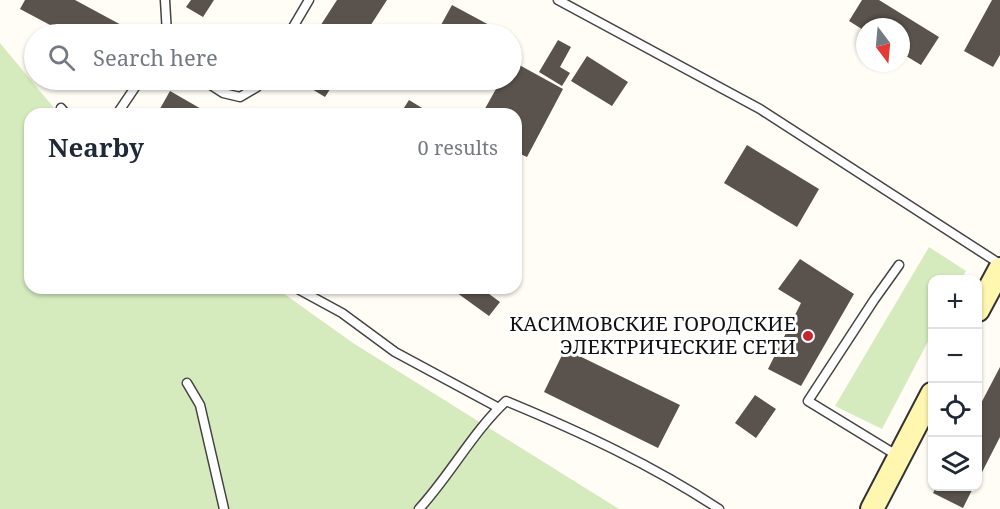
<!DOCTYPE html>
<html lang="en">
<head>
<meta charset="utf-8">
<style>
  :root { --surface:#fff; --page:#f2f2f3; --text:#1f2937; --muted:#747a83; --line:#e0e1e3 }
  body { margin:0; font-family:"Noto Serif",serif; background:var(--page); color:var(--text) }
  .controls { position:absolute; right:18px; bottom:18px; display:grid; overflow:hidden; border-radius:12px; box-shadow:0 2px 4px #0004 }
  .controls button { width:54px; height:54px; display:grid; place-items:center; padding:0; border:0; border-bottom:2px solid var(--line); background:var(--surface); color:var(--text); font:30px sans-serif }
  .compass { position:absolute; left:856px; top:18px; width:54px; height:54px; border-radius:50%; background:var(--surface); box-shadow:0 2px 4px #0004; rotate:164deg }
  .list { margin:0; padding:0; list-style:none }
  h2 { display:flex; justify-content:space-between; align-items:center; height:78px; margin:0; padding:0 24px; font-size:26px }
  h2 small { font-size:20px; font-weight:400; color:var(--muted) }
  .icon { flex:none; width:33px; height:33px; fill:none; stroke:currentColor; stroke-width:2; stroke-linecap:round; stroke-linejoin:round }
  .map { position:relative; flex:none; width:1000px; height:509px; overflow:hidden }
  .search { position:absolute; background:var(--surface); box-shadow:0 2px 4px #0004; left:24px; top:24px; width:498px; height:66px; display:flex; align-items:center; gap:15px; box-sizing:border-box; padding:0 21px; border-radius:33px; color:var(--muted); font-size:22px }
  .panel { position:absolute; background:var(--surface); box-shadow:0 2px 4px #0004; left:24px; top:108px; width:498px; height:186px; border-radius:18px }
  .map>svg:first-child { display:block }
  .green { fill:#d5ebbd }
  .building { fill:#5a524d }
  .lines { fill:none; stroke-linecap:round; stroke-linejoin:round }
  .service-casing { stroke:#444; stroke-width:11 }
  .secondary-casing { stroke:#333; stroke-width:26 }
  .service { stroke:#fff; stroke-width:8 }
  .secondary { stroke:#fff6b0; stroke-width:22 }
  .poi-dot { fill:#c4262e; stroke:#fff; stroke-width:2 }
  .labels { text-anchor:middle; stroke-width:6; stroke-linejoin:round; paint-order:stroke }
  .poi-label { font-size:20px; fill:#111; stroke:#fff; text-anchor:end }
</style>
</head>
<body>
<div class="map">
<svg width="1000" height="509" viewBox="0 0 1000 509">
  <rect width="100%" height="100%" fill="#fffdf5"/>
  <path class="green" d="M0 43 59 114H30V288H276L353 343 619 509H0Z
    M929 247 966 271 961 279 932 280V334L882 429 835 406Z"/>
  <path class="building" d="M25 0H75L138 34H67L20 9Z
    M191 0H214L203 17 186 7Z
    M337 0H387L365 34H315Z
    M862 0H879L939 37 921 65 901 53V27H865V31L849 21Z
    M992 0H1000V55L993 67 964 51Z
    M452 5 493 27 489 34H436Z
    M558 40 571 47 560 67 570 73 562 86 539 72Z
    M587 56 628 82 612 106 571 81Z
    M512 61 563 89 527 157 516 152V114H482L501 80H512Z
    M297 80H336L325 97Z
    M170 91 210 114H157Z
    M409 100 432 114H400Z
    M747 145 819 189 797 227 724 183Z
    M800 259 854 294 801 386 768 369 801 303 778 289Z
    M455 288H481L500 302 489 316 453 290Z
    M565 349 680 405 658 448 544 392Z
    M1000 367V437L978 480V409Z
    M755 395 776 409 756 438 735 423Z
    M937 486H974L963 508 933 493Z"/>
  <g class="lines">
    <g class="service-casing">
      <path id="service" d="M165 0 167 34
        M558 0 760 109 1000 264
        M289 34 309 0
        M203 80 223 93 240 97 257 87 262 80
        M61 108 66 114
        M117 114 140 80
        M296 288 342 313 395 352 499 408
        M187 383 200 405 224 509
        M898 456 808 401 874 300 899 265
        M419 509C451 474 472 433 506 401 581 432 652 465 719 509"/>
    </g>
    <g class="secondary-casing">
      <path id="secondary" d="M978 310 1000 269
        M872 509 932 394"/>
    </g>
    <use href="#service" class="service"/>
    <use href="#secondary" class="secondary"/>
  </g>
  <circle class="poi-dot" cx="808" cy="336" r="6"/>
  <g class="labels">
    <g class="poi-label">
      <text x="796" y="331">КАСИМОВСКИЕ ГОРОДСКИЕ<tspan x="796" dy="23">ЭЛЕКТРИЧЕСКИЕ СЕТИ</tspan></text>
    </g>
  </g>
</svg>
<div class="controls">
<button>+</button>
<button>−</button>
<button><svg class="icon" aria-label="locate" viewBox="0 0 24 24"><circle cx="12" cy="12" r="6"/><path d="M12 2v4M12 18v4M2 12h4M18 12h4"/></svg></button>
<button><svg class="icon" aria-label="layers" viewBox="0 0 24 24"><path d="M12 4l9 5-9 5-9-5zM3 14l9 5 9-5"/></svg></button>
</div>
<svg class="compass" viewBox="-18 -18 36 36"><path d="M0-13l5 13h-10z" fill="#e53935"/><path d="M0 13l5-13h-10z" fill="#747a83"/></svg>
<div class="search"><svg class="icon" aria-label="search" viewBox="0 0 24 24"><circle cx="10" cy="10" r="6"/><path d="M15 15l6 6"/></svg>Search here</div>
<section class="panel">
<h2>Nearby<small>0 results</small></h2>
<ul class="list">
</ul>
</section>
</div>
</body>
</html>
